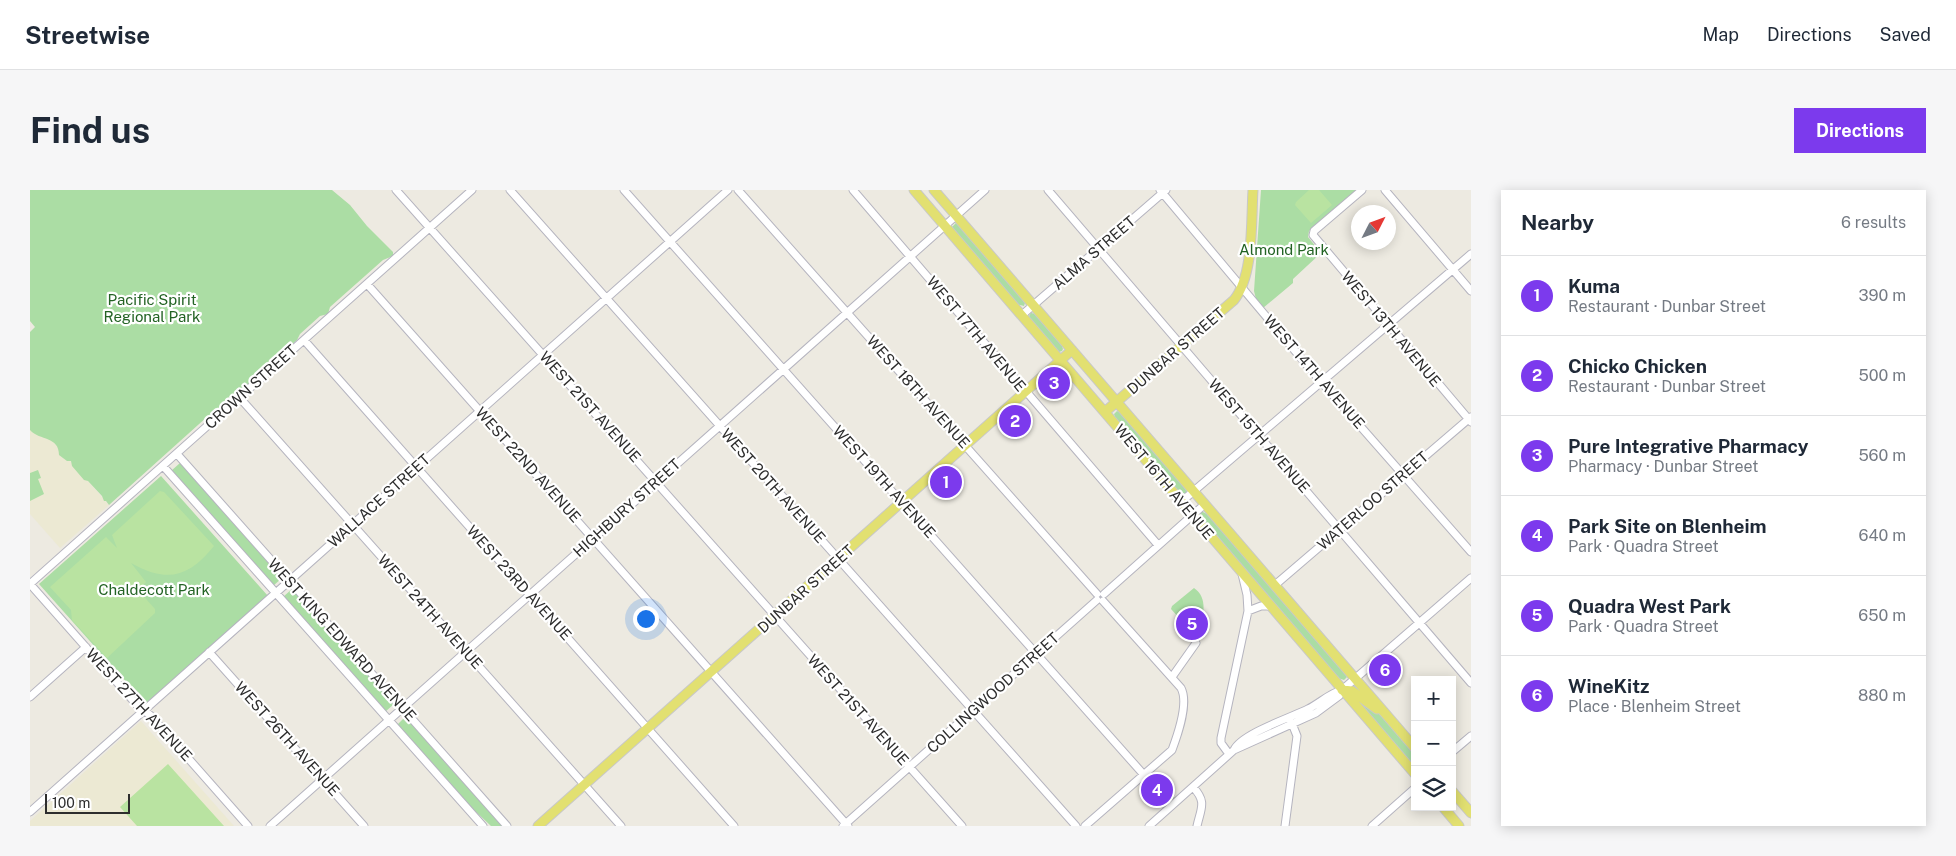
<!DOCTYPE html>
<html lang="en">
<head>
<meta charset="utf-8">
<style>
  :root { --surface:#fff; --page:#f6f6f7; --text:#1f2937; --muted:#747a83; --line:#e0e1e3; --accent:#7c3aed }
  body { margin:0; font-family:"Public Sans",sans-serif; background:var(--page); color:var(--text) }
  .controls { position:absolute; right:15px; bottom:15px; display:grid; overflow:hidden; border-radius:0px; box-shadow:0 2px 12px #0003 }
  .controls button { width:45px; height:45px; display:grid; place-items:center; padding:0; border:0; border-bottom:1px solid var(--line); background:var(--surface); color:var(--text); font:25px sans-serif }
  .compass { position:absolute; left:1321px; top:15px; width:45px; height:45px; border-radius:50%; background:var(--surface); box-shadow:0 2px 12px #0003; rotate:48deg }
  .scale { position:absolute; left:15px; bottom:12px; width:85px; box-sizing:border-box; padding-left:5px; border:2px solid #2d2d2d; border-top:0; font-size:14px; line-height:18px; white-space:nowrap; color:#2d2d2d; -webkit-text-stroke:4px #fff; paint-order:stroke }
  .you { position:absolute; left:615px; top:428px; width:18px; height:18px; margin:-12px; border:4px solid #fff; border-radius:50%; background:#1a73e8; box-shadow:0 0 0 8px #1a73e833 }
  .badge { display:grid; place-items:center; width:32px; height:32px; border-radius:50%; background:var(--accent); color:#fff; font-size:16px; font-weight:700 }
  .pin { position:absolute; translate:-50% -50%; border:2px solid #fff; box-shadow:0 1px 5px #0006 }
  .list { margin:0; padding:0; list-style:none }
  h2 { display:flex; justify-content:space-between; align-items:center; height:65px; margin:0; padding:0 20px; font-size:21px }
  h2 small { font-size:16px; font-weight:400; color:var(--muted) }
  .list li { display:grid; grid-template-columns:32px 1fr auto; gap:15px; align-items:center; box-sizing:border-box; height:80px; padding:0 20px; border-top:1px solid var(--line) }
  .list b { display:block; font-size:19px; white-space:nowrap }
  .list p { margin:0; font-size:16px; white-space:nowrap; color:var(--muted) }
  .list em { font-size:16px; font-style:normal; color:var(--muted) }
  .icon { flex:none; width:28px; height:28px; fill:none; stroke:currentColor; stroke-width:2; stroke-linecap:round; stroke-linejoin:round }
  .map { position:relative; flex:none; width:1441px; height:636px; overflow:hidden; border-radius:0px }
  header { display:flex; align-items:center; gap:30px; box-sizing:border-box; height:70px; padding:0 25px; background:var(--surface); border-bottom:1px solid var(--line) }
  header strong { font-size:24px }
  nav { display:flex; gap:28px; margin-inline-start:auto; font-size:18px }
  .intro { display:flex; align-items:center; justify-content:space-between; box-sizing:border-box; height:120px; padding:0 30px }
  h1 { margin:0; font-size:35px }
  .button { padding:12px 22px; border-radius:0px; background:var(--accent); color:#fff; font-size:18px; font-weight:700 }
  main { display:flex; gap:30px; padding:0 30px }
  aside { flex:1; background:var(--surface); border-radius:0px; box-shadow:0 2px 12px #0003 }
  .map>svg:first-child { display:block }
  .education { fill:#ece9d3 }
  .green { fill:#abdda4 }
  .pitch { fill:#b9e3a1 }
  .lines { fill:none; stroke-linecap:round; stroke-linejoin:round }
  .minor-casing { stroke:#b5b4bf; stroke-width:9 }
  .major-casing { stroke:#c8c8c8; stroke-width:11 }
  .minor { stroke:#fff; stroke-width:7 }
  .major { stroke:#e2e071; stroke-width:9 }
  .labels { text-anchor:middle; stroke-width:4.5; stroke-linejoin:round; paint-order:stroke }
  .park-label { font-size:15px; fill:#236324; stroke:#fff }
  .street-label { font-size:15px; fill:#2d2d2d; stroke:#fff }
</style>
</head>
<body>
<header>
<strong>Streetwise</strong>
<nav><a>Map</a><a>Directions</a><a>Saved</a></nav>
</header>
<div class="intro"><h1>Find us</h1><a class="button">Directions</a></div>
<main>
<div class="map">
<svg width="1441" height="636" viewBox="0 0 1441 636">
  <rect width="100%" height="100%" fill="#edeae1"/>
  <path class="education" d="M0 225 79 315 30 358 0 324Z
    M111 531 204 636H0V631Z"/>
  <path class="green" d="M0 0H302L320 15 337 36 363 62V66L353 70 300 117 298 124 290 126 270 144 267 150 261 155 253 159 252 164 245 170 242 169 229 181 225 192 212 200H208C205 202 201 205 198 208 192 217 193 226 178 226L79 315 76 311H74L72 306 58 291 54 290 42 276 41 271H37L29 265C29 246 10 251 0 240V142L5 137 0 131Z
    M1231 0H1327L1279 41 1278 47 1291 63 1263 89V93L1233 118 1226 109 1224 101Z
    M926 33 932 36 994 108 995 113 994 116 986 114 927 45 922 37Z
    M1001 123C1013 125 1030 147 1033 159L1032 161 1029 162 1002 132 999 126Z
    M1087 221 1094 225 1153 293 1157 302 1156 305 1141 295 1087 232 1084 224Z
    M150 273 252 388 243 396 141 281Z
    M8 280 11 288 8 289 14 304 0 311V283Z
    M131 286 238 406 116 514 9 394Z
    M1171 321 1179 325 1316 485 1317 487 1314 490 1308 488 1167 325Z
    M1164 398C1180 409 1172 429 1168 446L1166 447 1141 419 1142 416Z
    M262 399 364 514 355 522 253 407Z
    M1323 504 1353 527 1385 562V578L1329 515Z
    M376 526 472 636H461L442 618 367 535Z
    M1120 581 1145 608 1134 619 1109 591Z"/>
  <path class="pitch" d="M1279 0H1289L1302 15 1281 33 1265 15 1266 12Z
    M130 301 134 302 184 356C158 388 137 393 101 373L116 392 108 400 125 419V423L77 468 42 430 41 420 20 397 76 347 87 358 82 345Z
    M138 574 194 636H107L90 617Z"/>
  <g class="lines">
    <g class="minor-casing">
      <path id="minor" d="M366 0 932 636
        M480 0 1046 636
        M594 0 1114 585
        M708 0 1067 404
        M823 0 1128 355
        M1018 0 1441 493
        M1130 0 1287 187 1441 362
        M1332 0 1284 41 1283 45 1441 232
        M1355 0 1441 101
        M337 94 818 636
        M992 125 1136 0
        M274 150 704 636
        M209 207 591 636
        M147 264 477 636
        M133 276 453 636
        M1151 312 1441 64
        M0 394 442 0
        M0 394 107 515 120 525 218 636
        M1245 395 1441 227
        M1074 404 1175 314
        M1218 421 1231 416H1240
        M179 462 334 636
        M1142 487 1166 453
        M0 507 56 457
        M1204 560 1286 523 1309 506 1312 500
        M1422 562 1441 546
        M1199 564 1191 553V548L1218 421 1217 405 1212 384
        M1163 597C1177 612 1171 618 1167 636
        M0 622 698 0
        M240 636 955 0
        M813 636 1067 410
        M1055 636 1142 560C1148 544 1159 513 1151 498L1073 411
        M1119 636 1204 560C1211 544 1262 527 1278 519 1290 513 1300 503 1312 500L1441 388
        M1255 636 1267 546 1261 531
        M1342 636 1385 598"/>
    </g>
    <g class="major-casing">
      <path id="major" d="M884 0C1052 194 1217 390 1385 584
        M904 0 1385 558
        M1076 221 1204 110C1224 85 1221 32 1223 0
        M1312 500 1322 501 1347 519
        M1422 601 1441 623
        M1413 617 1429 636
        M508 636 1042 160"/>
    </g>
    <use href="#minor" class="minor"/>
    <use href="#major" class="major"/>
  </g>
  <g class="labels">
    <g class="park-label">
      <text x="1254" y="65">Almond Park</text>
      <text x="122" y="115">Pacific Spirit<tspan x="122" dy="17">Regional Park</tspan></text>
      <text x="124" y="405">Chaldecott Park</text>
    </g>
    <g class="street-label">
      <text transform="translate(1064 63) rotate(-41)" y="5">ALMA STREET</text>
      <text transform="translate(1361 139) rotate(50)" y="5">WEST 13TH AVENUE</text>
      <text transform="translate(946 144) rotate(50)" y="5">WEST 17TH AVENUE</text>
      <text transform="translate(1146 161) rotate(-41)" y="5">DUNBAR STREET</text>
      <text transform="translate(1284 182) rotate(49)" y="5">WEST 14TH AVENUE</text>
      <text transform="translate(221 197) rotate(-42)" y="5">CROWN STREET</text>
      <text transform="translate(888 202) rotate(48)" y="5">WEST 18TH AVENUE</text>
      <text transform="translate(560 217) rotate(48)" y="5">WEST 21ST AVENUE</text>
      <text transform="translate(1229 246) rotate(49)" y="5">WEST 15TH AVENUE</text>
      <text transform="translate(498 275) rotate(48)" y="5">WEST 22ND AVENUE</text>
      <text transform="translate(854 292) rotate(48)" y="5">WEST 19TH AVENUE</text>
      <text transform="translate(1134 292) rotate(50)" y="5">WEST 16TH AVENUE</text>
      <text transform="translate(743 296) rotate(48)" y="5">WEST 20TH AVENUE</text>
      <text transform="translate(349 311) rotate(-42)" y="5">WALLACE STREET</text>
      <text transform="translate(1343 311) rotate(-41)" y="5">WATERLOO STREET</text>
      <text transform="translate(597 318) rotate(-42)" y="5">HIGHBURY STREET</text>
      <text transform="translate(489 393) rotate(48)" y="5">WEST 23RD AVENUE</text>
      <text transform="translate(776 399) rotate(-42)" y="5">DUNBAR STREET</text>
      <text transform="translate(400 422) rotate(48)" y="5">WEST 24TH AVENUE</text>
      <text transform="translate(312 450) rotate(48)" y="5">WEST KING EDWARD AVENUE</text>
      <text transform="translate(963 503) rotate(-42)" y="5">COLLINGWOOD STREET</text>
      <text transform="translate(109 515) rotate(47)" y="5">WEST 27TH AVENUE</text>
      <text transform="translate(828 520) rotate(48)" y="5">WEST 21ST AVENUE</text>
      <text transform="translate(257 549) rotate(48)" y="5">WEST 26TH AVENUE</text>
    </g>
  </g>
</svg>
<div class="controls">
<button>+</button>
<button>−</button>
<button><svg class="icon" aria-label="layers" viewBox="0 0 24 24"><path d="M12 4l9 5-9 5-9-5zM3 14l9 5 9-5"/></svg></button>
</div>
<svg class="compass" viewBox="-18 -18 36 36"><path d="M0-13l5 13h-10z" fill="#e53935"/><path d="M0 13l5-13h-10z" fill="#747a83"/></svg>
<div class="scale">100 m</div>
<div class="you"></div>
<div class="pin badge" style="left:916px;top:292px">1</div>
<div class="pin badge" style="left:985px;top:231px">2</div>
<div class="pin badge" style="left:1024px;top:193px">3</div>
<div class="pin badge" style="left:1127px;top:600px">4</div>
<div class="pin badge" style="left:1162px;top:434px">5</div>
<div class="pin badge" style="left:1355px;top:480px">6</div>
</div>
<aside>
<h2>Nearby<small>6 results</small></h2>
<ul class="list">
<li><span class="badge">1</span><div><b>Kuma</b><p>Restaurant · Dunbar Street</p></div><em>390 m</em></li>
<li><span class="badge">2</span><div><b>Chicko Chicken</b><p>Restaurant · Dunbar Street</p></div><em>500 m</em></li>
<li><span class="badge">3</span><div><b>Pure Integrative Pharmacy</b><p>Pharmacy · Dunbar Street</p></div><em>560 m</em></li>
<li><span class="badge">4</span><div><b>Park Site on Blenheim</b><p>Park · Quadra Street</p></div><em>640 m</em></li>
<li><span class="badge">5</span><div><b>Quadra West Park</b><p>Park · Quadra Street</p></div><em>650 m</em></li>
<li><span class="badge">6</span><div><b>WineKitz</b><p>Place · Blenheim Street</p></div><em>880 m</em></li>
</ul>
</aside>
</main>
</body>
</html>
